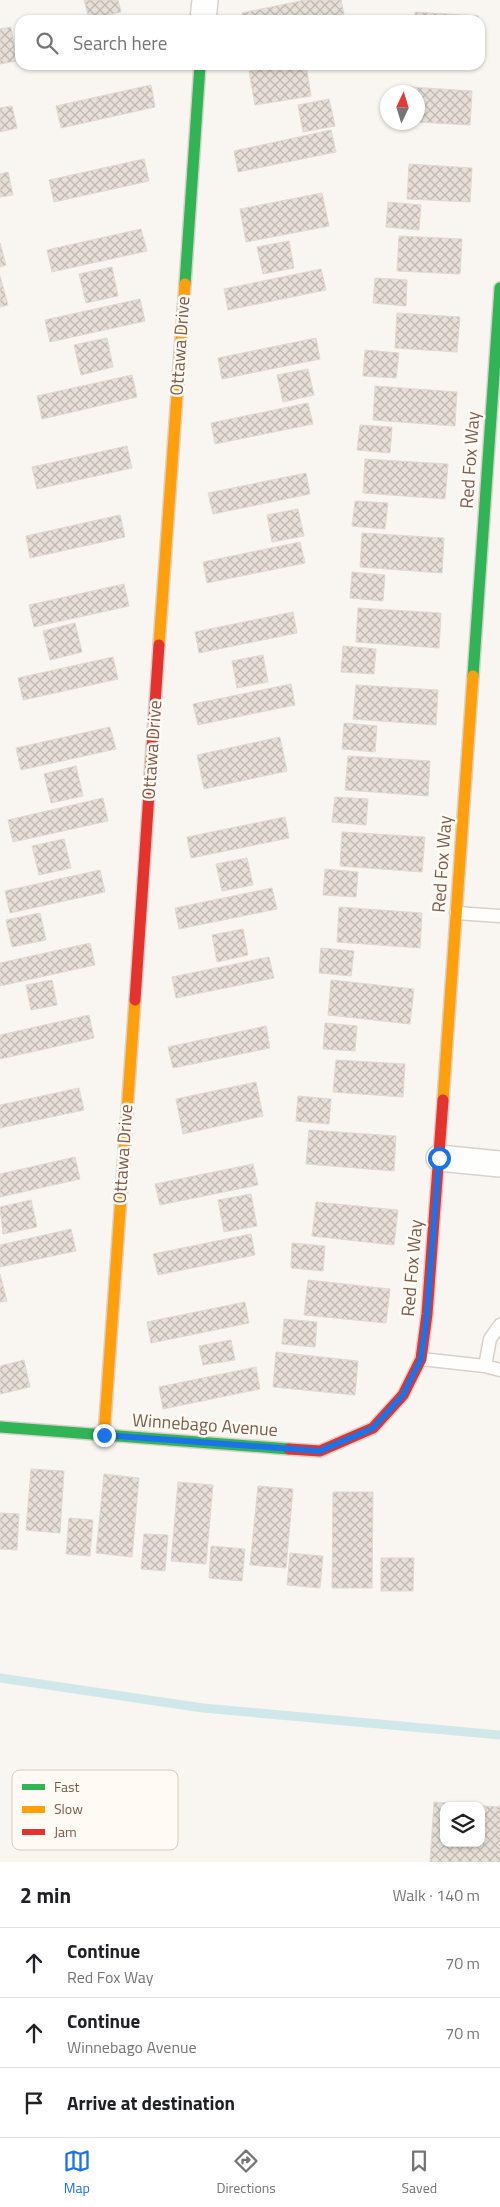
<!DOCTYPE html>
<html lang="en">
<head>
<meta charset="utf-8">
<style>
  :root { --surface:#fff; --page:#f2f2f2; --text:#202124; --muted:#757577; --line:#e0e0e0; --accent:#1a73e8 }
  body { margin:0; font-family:"Titillium Web",sans-serif; background:var(--page); color:var(--text) }
  .controls { position:absolute; right:15px; bottom:15px; display:grid; overflow:hidden; border-radius:10px; box-shadow:0 1px 4px #0004 }
  .controls button { width:45px; height:45px; display:grid; place-items:center; padding:0; border:0; border-bottom:1px solid var(--line); background:var(--surface); color:var(--text); font:25px sans-serif }
  .compass { position:absolute; left:380px; top:85px; width:45px; height:45px; border-radius:50%; background:var(--surface); box-shadow:0 1px 4px #0004; rotate:4deg }
  .stop { position:absolute; width:15px; height:15px; margin:-11px; border:4px solid #1a73e8; border-radius:50%; background:#fff }
  .stop.end { background:#1a73e8; border-color:#fff; box-shadow:0 1px 5px #0008 }
  .list { margin:0; padding:0; list-style:none }
  h2 { display:flex; justify-content:space-between; align-items:center; height:65px; margin:0; padding:0 20px; font-size:21px }
  h2 small { font-size:16px; font-weight:400; color:var(--muted) }
  .list li { display:grid; grid-template-columns:32px 1fr auto; gap:15px; align-items:center; box-sizing:border-box; height:70px; padding:0 20px; border-top:1px solid var(--line) }
  .list b { display:block; font-size:19px; white-space:nowrap }
  .list p { margin:0; font-size:16px; white-space:nowrap; color:var(--muted) }
  .list em { font-size:16px; font-style:normal; color:var(--muted) }
  .icon { flex:none; width:28px; height:28px; fill:none; stroke:currentColor; stroke-width:2; stroke-linecap:round; stroke-linejoin:round }
  .map { position:relative; flex:none; width:500px; height:1862px; overflow:hidden }
  .search { position:absolute; background:var(--surface); box-shadow:0 1px 4px #0004; left:15px; right:15px; top:15px; height:55px; display:flex; align-items:center; gap:12px; box-sizing:border-box; padding:0 18px; border-radius:15px; color:var(--muted); font-size:19px }
  .sheet { height:275px; background:var(--surface) }
  nav { display:flex; justify-content:space-around; align-items:center; box-sizing:border-box; height:70px; border-top:1px solid var(--line); background:var(--surface); font-size:14px; color:var(--muted) }
  nav a { display:grid; justify-items:center; gap:2px }
  nav .on { color:var(--accent) }
  .map>svg:first-child { display:block }
  .lines { fill:none; stroke-linecap:round; stroke-linejoin:round }
  .stream { stroke:#d0e8ea; stroke-width:9 }
  .building { fill:url(#building-cross-hatch); stroke:#e2d8d2 }
  .lane-casing { stroke:#d7d1cb; stroke-width:15 }
  .street-casing { stroke:#d7d1cb; stroke-width:28 }
  .fast-casing { stroke:#d9d2cb; stroke-width:14 }
  .slow-casing { stroke:#d9d2cb; stroke-width:14 }
  .jam-casing { stroke:#d9d2cb; stroke-width:14 }
  .lane { stroke:#fefefd; stroke-width:12 }
  .street { stroke:#fefefd; stroke-width:25 }
  .fast { stroke:#30b455; stroke-width:11 }
  .slow { stroke:#ff9f0a; stroke-width:11 }
  .jam { stroke:#e5322d; stroke-width:11 }
  .route { stroke:#1a73e8; stroke-width:6 }
  .labels { text-anchor:middle; stroke-width:5; stroke-linejoin:round; paint-order:stroke }
  .street-label { font-size:18px; fill:#7a5c4d; stroke:#fffaf3 }
  .key { fill:#fffaf3; stroke:#d7cbc1; stroke-width:1 }
  .key-label { font-size:14px; fill:#7a5c4d }
</style>
</head>
<body>
<div class="map">
<svg width="500" height="1862" viewBox="0 0 500 1862">
  <defs>
    <pattern id="building-cross-hatch" width="8" height="8" patternUnits="userSpaceOnUse" patternTransform="scale(1.25)"><rect width="8" height="8" fill="#e6ded7"/><path d="M0 0l8 8M0 8l8-8" fill="none" stroke="#bfb7b1"/></pattern>
  </defs>
  <rect width="100%" height="100%" fill="#f9f5f0"/>
  <g class="lines">
    <path class="stream" d="M0 1678 203 1708 500 1735"/>
  </g>
  <path class="building" d="M84 0H118L121 12 89 19Z
    M305 0H341L344 14 316 20H243L242 13Z
    M415 12 478 16V20H415Z
    M11 27 17 61 0 64V29Z
    M283 65H306L311 96 255 105 249 71Z
    M151 85 155 107 61 128 56 106Z
    M410 87 472 91 470 125 418 122V92H409Z
    M329 99 335 126 303 132 298 105Z
    M12 106 17 128 0 132V108Z
    M331 130 336 152 238 172 234 151Z
    M144 159 149 181 54 202 49 180Z
    M409 164 472 168 470 202 407 199Z
    M8 172 13 195 0 197V174Z
    M322 193 329 226 246 242 240 209Z
    M388 202 421 205 419 230 386 227Z
    M141 229 147 251 52 272 47 250Z
    M399 236 462 239 460 274 397 271Z
    M289 241 294 268 263 274 257 247Z
    M0 243 6 265 0 267Z
    M112 267 118 296 86 303 79 274Z
    M321 269 326 290 228 310 224 289Z
    M0 276 8 305 0 307Z
    M375 278 407 280 406 306 373 303Z
    M140 299 145 321 50 342 45 320Z
    M397 313 460 317 457 352 395 348Z
    M107 338 113 367 81 375 74 345Z
    M316 338 320 359 222 379 218 358Z
    M365 350 399 353 396 378 363 376Z
    M308 369 314 395 283 402 277 375Z
    M132 375 137 397 42 419 37 396Z
    M375 386 457 392 455 426 373 420Z
    M308 403 313 424 215 444 211 423Z
    M360 425 392 427 390 453 357 450Z
    M127 446 132 468 37 489 32 467Z
    M365 459 448 464 445 499 363 493Z
    M306 473 310 494 213 514 208 493Z
    M355 501 388 503 385 529 352 526Z
    M298 509 304 536 272 542 267 515Z
    M120 515 125 537 30 558 26 536Z
    M362 533 444 538 442 573 360 567Z
    M300 542 305 563 207 583 203 562Z
    M352 572 385 575 383 601 350 598Z
    M124 584 129 606 34 627 29 605Z
    M358 608 441 613 439 648 356 642Z
    M293 612 297 633 199 653 195 632Z
    M75 623 82 652 50 660 43 631Z
    M343 646 376 649 374 674 341 672Z
    M263 655 268 682 237 688 232 661Z
    M113 657 118 679 23 700 18 678Z
    M291 684 295 705 198 725 193 704Z
    M356 685 438 690 436 725 353 719Z
    M344 723 377 726 375 752 342 749Z
    M110 727 116 749 21 770 16 748Z
    M280 737 287 771 204 789 197 755Z
    M348 756 430 761 428 796 345 790Z
    M76 766 83 796 51 803 44 774Z
    M335 797 368 799 366 825 332 822Z
    M103 798 108 821 13 842 8 820Z
    M285 817 289 838 191 858 187 837Z
    M342 832 425 837 422 872 340 866Z
    M64 839 71 868 39 875 32 846Z
    M247 858 253 885 222 891 216 864Z
    M325 869 358 872 356 897 323 895Z
    M100 870 105 892 10 913 5 891Z
    M272 888 277 909 179 929 175 908Z
    M339 907 422 913 420 948 337 942Z
    M40 913 46 940 12 947 6 920Z
    M243 929 248 955 217 962 212 935Z
    M90 943 95 965 0 986V963Z
    M321 948 354 951 351 976 319 973Z
    M269 957 274 978 176 998 172 977Z
    M52 980 57 1005 31 1010 26 985Z
    M331 980 414 989 410 1024 328 1015Z
    M89 1015 94 1038 0 1059V1035Z
    M325 1023 357 1026 355 1051 323 1049Z
    M266 1026 270 1048 173 1068 168 1047Z
    M336 1060 405 1064 403 1097 333 1092Z
    M256 1082 263 1116 183 1134 176 1099Z
    M79 1088 84 1110 0 1128V1105Z
    M298 1096 331 1099 329 1124 296 1121Z
    M309 1130 396 1136 394 1171 306 1164Z
    M75 1157 80 1179 0 1197V1174Z
    M253 1164 258 1185 160 1205 155 1184Z
    M251 1194 257 1226 224 1232 218 1200Z
    M31 1200 37 1227 3 1234 0 1207Z
    M316 1202 398 1210 394 1245 312 1236Z
    M71 1229 76 1251 0 1267V1245Z
    M251 1234 255 1255 158 1275 153 1254Z
    M292 1243 325 1246 323 1271 291 1268Z
    M0 1274 7 1301 0 1302Z
    M308 1280 390 1289 386 1323 304 1315Z
    M245 1302 249 1323 151 1343 147 1322Z
    M284 1319 317 1322 315 1347 282 1344Z
    M231 1340 235 1360 203 1365 199 1346Z
    M276 1352 358 1361 355 1395 273 1387Z
    M24 1360 30 1387 0 1394V1366Z
    M256 1367 260 1389 163 1409 159 1387Z
    M31 1469 64 1471 60 1533 26 1530Z
    M104 1474 139 1478 132 1557 96 1553Z
    M178 1482 213 1485 206 1564 171 1561Z
    M258 1486 293 1489 286 1568 250 1565Z
    M333 1492H373L372 1588H332Z
    M0 1513 19 1514 17 1550 0 1549Z
    M69 1518 93 1520 90 1556 66 1554Z
    M144 1534 168 1535 165 1571 141 1569Z
    M211 1546 245 1549 242 1581 209 1578Z
    M290 1553 323 1556 320 1588 287 1585Z
    M381 1558H414L413 1591H381Z
    M434 1802 480 1806H444V1843H481V1806L500 1807V1805V1862H430Z"/>
  <g class="lines">
    <g class="lane-casing">
      <path id="lane" d="M456 913 500 916
        M421 1359 485 1366 500 1370
        M485 1366 490 1339 500 1325"/>
    </g>
    <g class="street-casing">
      <path id="street" d="M203 20 205 0
        M439 1158 500 1164"/>
    </g>
    <g class="fast-casing">
      <path id="fast" d="M185 284 200 65
        M473 676 500 288
        M0 1427 289 1449"/>
    </g>
    <g class="slow-casing">
      <path id="slow" d="M159 645 185 284
        M443 1100 473 676
        M104 1435 135 1000"/>
    </g>
    <g class="jam-casing">
      <path id="jam" d="M135 1000 159 645
        M289 1449 320 1451 373 1428 403 1395 421 1359 427 1314 443 1100"/>
    </g>
    <use href="#lane" class="lane"/>
    <use href="#street" class="street"/>
    <use href="#fast" class="fast"/>
    <use href="#slow" class="slow"/>
    <use href="#jam" class="jam"/>
  </g>
  <g class="lines">
    <path class="route" d="M104 1435 320 1451 373 1428 403 1395 421 1359 427 1314 439 1158"/>
  </g>
  <g class="labels">
    <g class="street-label">
      <text transform="translate(180 346) rotate(-86)" y="6">Ottawa Drive</text>
      <text transform="translate(470 460) rotate(-86)" y="6">Red Fox Way</text>
      <text transform="translate(152 750) rotate(-86)" y="6">Ottawa Drive</text>
      <text transform="translate(442 864) rotate(-86)" y="6">Red Fox Way</text>
      <text transform="translate(123 1154) rotate(-86)" y="6">Ottawa Drive</text>
      <text transform="translate(412 1268) rotate(-85)" y="6">Red Fox Way</text>
      <text transform="translate(205 1425) rotate(4)" y="6">Winnebago Avenue</text>
    </g>
  </g>
  <rect x="12" y="1770" width="166" height="80" rx="8" class="key"/>
  <rect x="22" y="1784" width="23" height="6" fill="#30b455"/>
  <rect x="22" y="1806" width="23" height="7" fill="#ff9f0a"/>
  <rect x="22" y="1829" width="23" height="6" fill="#e5322d"/>
  <g class="key-label">
    <text x="54" y="1792">Fast</text>
    <text x="54" y="1814">Slow</text>
    <text x="54" y="1837">Jam</text>
  </g>
</svg>
<div class="controls">
<button><svg class="icon" aria-label="layers" viewBox="0 0 24 24"><path d="M12 4l9 5-9 5-9-5zM3 14l9 5 9-5"/></svg></button>
</div>
<svg class="compass" viewBox="-18 -18 36 36"><path d="M0-13l5 13h-10z" fill="#e53935"/><path d="M0 13l5-13h-10z" fill="#757577"/></svg>
<div class="stop" style="left:439px;top:1158px"></div>
<div class="stop end" style="left:104px;top:1435px"></div>
<div class="search"><svg class="icon" aria-label="search" viewBox="0 0 24 24"><circle cx="10" cy="10" r="6"/><path d="M15 15l6 6"/></svg>Search here</div>
</div>
<section class="sheet">
<h2>2 min<small>Walk · 140 m</small></h2>
<ul class="list">
<li><svg class="icon" aria-label="ahead" viewBox="0 0 24 24"><path d="M12 20V5M6 11l6-6 6 6"/></svg><div><b>Continue</b><p>Red Fox Way</p></div><em>70 m</em></li>
<li><svg class="icon" aria-label="ahead" viewBox="0 0 24 24"><path d="M12 20V5M6 11l6-6 6 6"/></svg><div><b>Continue</b><p>Winnebago Avenue</p></div><em>70 m</em></li>
<li><svg class="icon" aria-label="arrive" viewBox="0 0 24 24"><path d="M6 21V4h12l-3 4 3 4H6"/></svg><div><b>Arrive at destination</b></div></li>
</ul>
</section>
<nav>
<a class="on"><svg class="icon" aria-label="map" viewBox="0 0 24 24"><path d="M3 6l6-2 6 2 6-2v14l-6 2-6-2-6 2zM9 4v14M15 6v14"/></svg>Map</a>
<a><svg class="icon" aria-label="directions" viewBox="0 0 24 24"><path d="M12 3l9 9-9 9-9-9zM9 14v-3h6M13 9l2 2-2 2"/></svg>Directions</a>
<a><svg class="icon" aria-label="saved" viewBox="0 0 24 24"><path d="M7 4h10v16l-5-4-5 4z"/></svg>Saved</a>
</nav>
</body>
</html>
